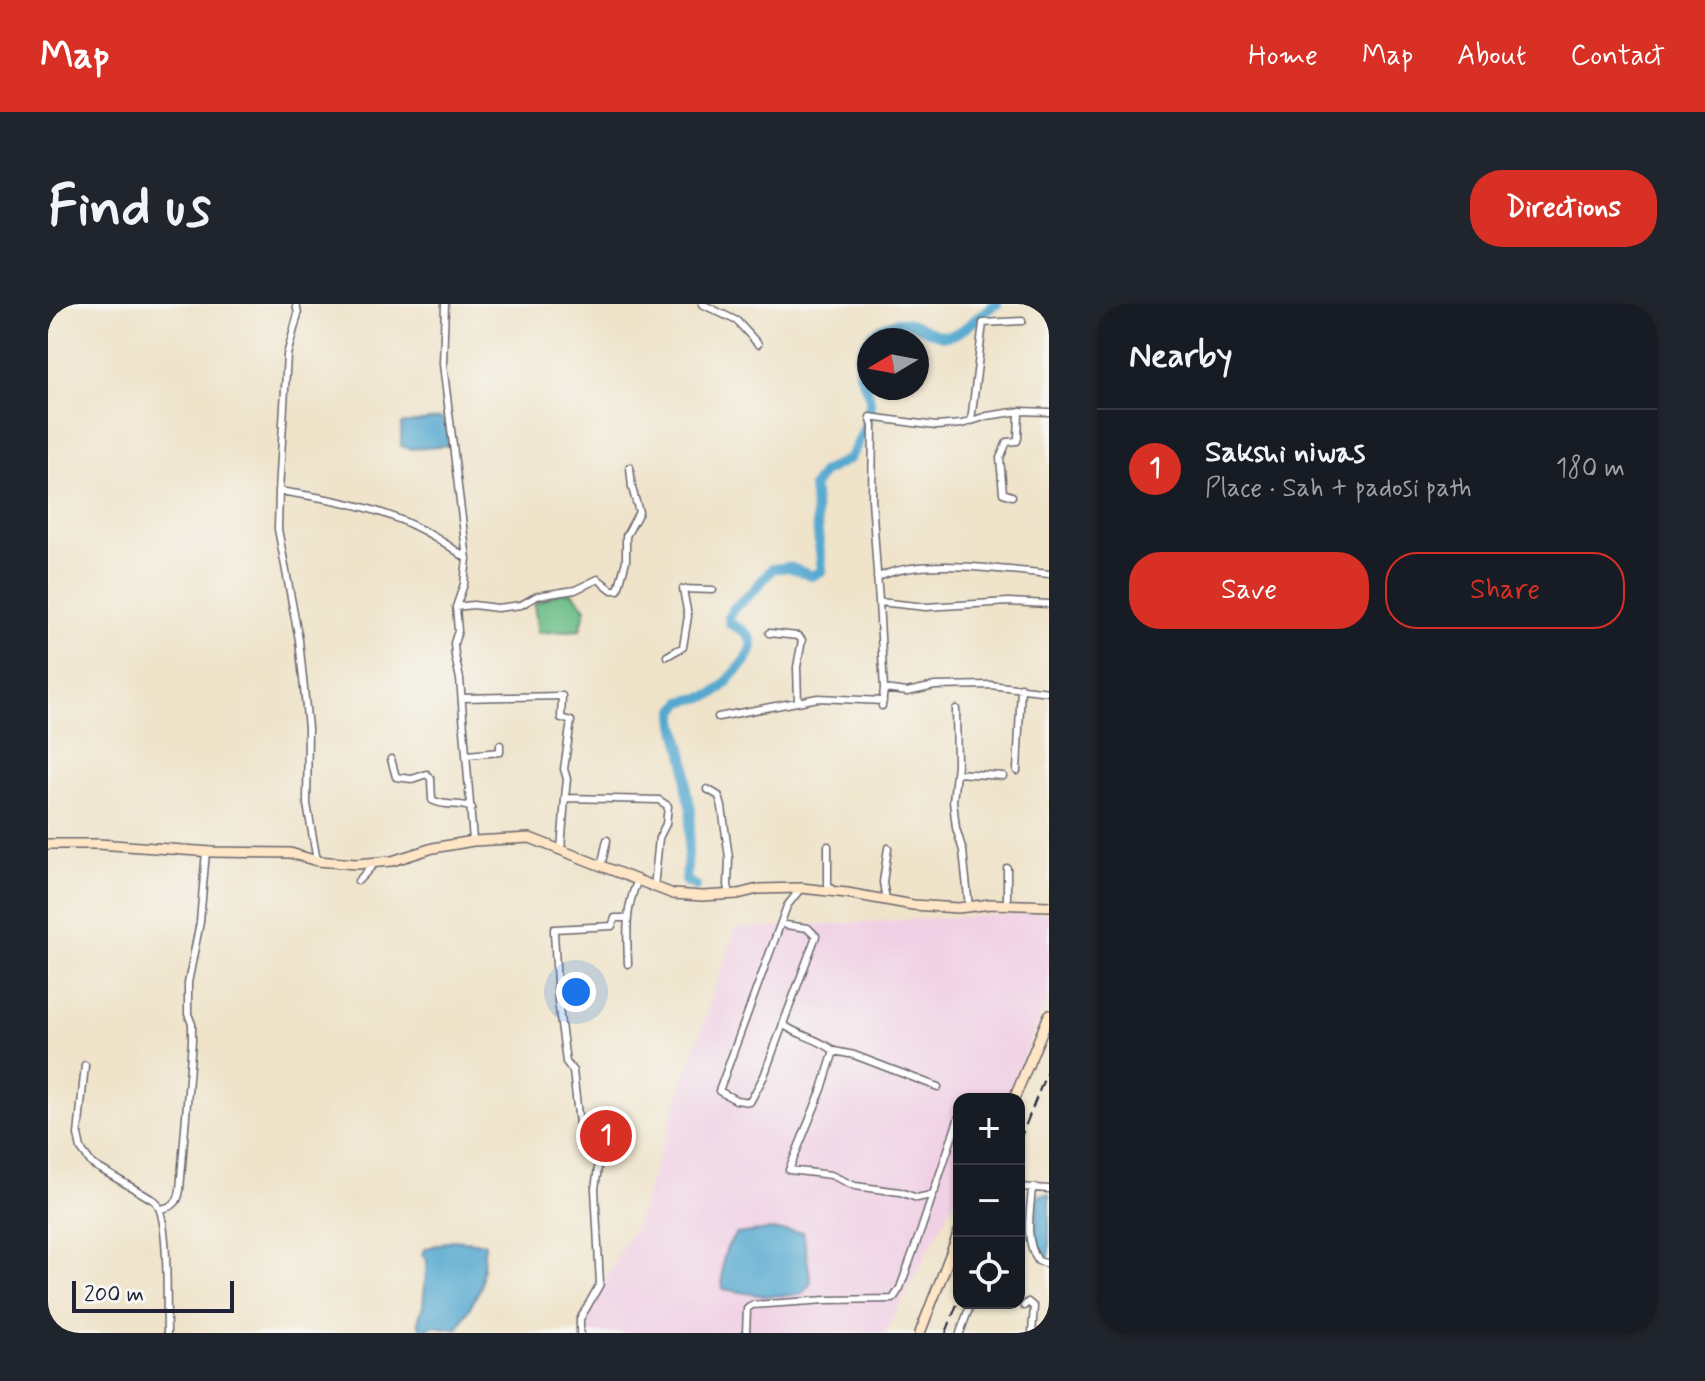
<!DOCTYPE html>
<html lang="en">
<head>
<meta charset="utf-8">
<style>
  :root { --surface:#171b24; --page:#20242c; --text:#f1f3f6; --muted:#9ea1a6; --line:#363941; --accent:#d93025 }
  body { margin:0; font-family:Mynerve,sans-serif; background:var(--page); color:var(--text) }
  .controls { position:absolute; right:24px; bottom:24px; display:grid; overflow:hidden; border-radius:16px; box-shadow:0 2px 6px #0004 }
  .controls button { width:72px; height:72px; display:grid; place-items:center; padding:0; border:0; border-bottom:2px solid var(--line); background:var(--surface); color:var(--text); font:40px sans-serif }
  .compass { position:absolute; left:809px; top:24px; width:72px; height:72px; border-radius:50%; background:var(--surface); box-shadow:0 2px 6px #0004; rotate:260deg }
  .scale { position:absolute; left:24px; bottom:20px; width:162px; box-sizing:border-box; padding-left:8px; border:4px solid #22223b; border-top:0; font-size:22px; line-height:28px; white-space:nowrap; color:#22223b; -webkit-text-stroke:6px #f6f6f2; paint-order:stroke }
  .you { position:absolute; left:528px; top:688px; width:28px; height:28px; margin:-20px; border:6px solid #fff; border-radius:50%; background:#1a73e8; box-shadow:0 0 0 12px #1a73e833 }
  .badge { display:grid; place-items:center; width:52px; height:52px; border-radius:50%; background:var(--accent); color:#fff; font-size:26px; font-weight:700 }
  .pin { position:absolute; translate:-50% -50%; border:4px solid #fff; box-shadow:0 2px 8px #0006 }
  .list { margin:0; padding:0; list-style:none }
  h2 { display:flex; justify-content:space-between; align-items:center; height:104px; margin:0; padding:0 32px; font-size:34px }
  h2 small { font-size:26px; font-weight:400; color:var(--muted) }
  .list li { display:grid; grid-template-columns:52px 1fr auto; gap:24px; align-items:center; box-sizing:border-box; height:120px; padding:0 32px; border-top:2px solid var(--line) }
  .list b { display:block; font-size:30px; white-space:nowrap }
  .list p { margin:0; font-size:26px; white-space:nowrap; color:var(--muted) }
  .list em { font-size:26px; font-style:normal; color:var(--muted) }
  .actions { display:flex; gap:16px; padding:24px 32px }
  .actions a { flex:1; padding:18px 0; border:2px solid var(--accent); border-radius:32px; text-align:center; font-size:28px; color:var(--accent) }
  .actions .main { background:var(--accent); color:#fff }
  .icon { flex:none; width:44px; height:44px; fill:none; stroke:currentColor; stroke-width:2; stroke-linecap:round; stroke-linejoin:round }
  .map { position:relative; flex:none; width:1001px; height:1029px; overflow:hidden; border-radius:32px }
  header { display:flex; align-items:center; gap:48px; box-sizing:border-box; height:112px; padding:0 40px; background:var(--accent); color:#fff }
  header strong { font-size:38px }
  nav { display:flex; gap:44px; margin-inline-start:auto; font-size:28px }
  .intro { display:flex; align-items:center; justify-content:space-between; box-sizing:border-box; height:192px; padding:0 48px }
  h1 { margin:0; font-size:56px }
  .button { padding:20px 36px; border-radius:32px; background:var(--accent); color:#fff; font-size:28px; font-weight:700 }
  main { display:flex; gap:48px; padding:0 48px }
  aside { flex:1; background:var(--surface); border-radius:32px; box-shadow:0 2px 6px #0004 }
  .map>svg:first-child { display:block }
  .built { fill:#f0d0e4 }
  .forest { fill:#6ebe89; stroke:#487062; stroke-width:2 }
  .water { fill:#54a8cf; stroke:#3b6585; stroke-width:2 }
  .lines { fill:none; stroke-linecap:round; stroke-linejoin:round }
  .river { stroke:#54a8cf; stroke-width:10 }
  .street-casing { stroke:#6a666d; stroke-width:9 }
  .secondary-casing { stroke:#6a666d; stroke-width:12 }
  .street { stroke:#fff; stroke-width:6 }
  .secondary { stroke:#fde5c5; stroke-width:9 }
  .rail { stroke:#22223b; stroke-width:2; stroke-dasharray:12 6; stroke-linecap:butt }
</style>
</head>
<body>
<header>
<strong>Map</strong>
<nav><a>Home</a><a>Map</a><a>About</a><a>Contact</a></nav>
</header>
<div class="intro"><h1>Find us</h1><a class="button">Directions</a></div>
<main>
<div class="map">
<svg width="1001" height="1029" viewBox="0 0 1001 1029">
  <rect width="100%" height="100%" fill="#f6f6f2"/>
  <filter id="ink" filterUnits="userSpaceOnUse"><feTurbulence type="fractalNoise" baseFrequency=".0125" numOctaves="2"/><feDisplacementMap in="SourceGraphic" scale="16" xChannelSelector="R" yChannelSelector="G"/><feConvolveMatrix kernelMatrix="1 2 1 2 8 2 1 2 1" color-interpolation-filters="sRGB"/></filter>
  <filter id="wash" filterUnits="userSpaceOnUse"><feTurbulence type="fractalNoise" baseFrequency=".006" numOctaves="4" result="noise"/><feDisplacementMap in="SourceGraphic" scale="32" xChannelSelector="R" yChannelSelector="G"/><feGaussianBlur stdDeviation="1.8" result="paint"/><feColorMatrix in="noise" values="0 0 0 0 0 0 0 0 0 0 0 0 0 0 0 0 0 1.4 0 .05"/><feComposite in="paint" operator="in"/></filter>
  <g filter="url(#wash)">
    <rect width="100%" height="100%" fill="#efe3c9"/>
    <path class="built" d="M1001 608V691L959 795H911V888L837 1029H535L537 1011 589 917 687 625Z"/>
    <path class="forest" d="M512 288 525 289 538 304 532 326 490 329 486 300Z"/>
    <path class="water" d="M393 114 398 121 401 141 363 145 353 142V120Z
      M1001 890V956L992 950 987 932 990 894 992 891Z
      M721 926 755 928 763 979 753 991 716 992 675 985C673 963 673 948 688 930Z
      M404 936 437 939 433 983 410 1025 384 1022 374 1029 370 1017 375 1002 379 956 374 951 376 945Z"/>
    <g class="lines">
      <path class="river" d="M648 582 638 577 643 505 638 486V462L627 416V407L634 398C644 394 656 395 665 390 673 386 678 379 684 372 703 352 718 334 682 320L681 313 684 306 707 285 724 265 741 263 764 272 774 267 765 183 775 168 801 155C810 141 822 115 822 98 822 87 815 80 812 69 806 47 825 25 846 19 866 13 879 32 898 32 917 31 932 7 949 0"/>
    </g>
  </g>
  <g filter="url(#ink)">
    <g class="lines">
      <g class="street-casing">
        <path id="street" d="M248 0 250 10 239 51 231 187C304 198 359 208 419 255
          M397 0 395 60 419 255 416 280 408 303 410 327 406 339 407 352 412 375 425 537
          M654 0 689 17 710 40
          M1001 108 973 107 939 112 914 120 888 122 822 113 825 122 824 195 831 298 878 303 961 298 1001 300
          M923 117 935 19 974 17
          M231 187 230 225 251 336 260 424 259 500 269 557
          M964 192 955 189 952 154 959 138 969 137 970 134 971 109 973 107
          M829 274C869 252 955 266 1001 270
          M831 298 836 385 834 402
          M408 303 425 301 449 304 473 301 489 292 527 286 550 275 564 286H570L578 257V232L591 208 584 184 582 163
          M721 329 750 332 754 336 749 363 750 398
          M619 352 635 343 640 312 635 285 665 286
          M836 385 859 388 887 382 942 381 1001 388
          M414 394 514 392 513 414 523 417 516 465 519 475 517 494
          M908 405 909 460 905 497 908 524 915 547 921 603
          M670 413 770 394 835 397
          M419 451 452 448V441
          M343 455 348 473 364 475 379 470 383 475 384 496C399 504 409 497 424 504
          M969 467 973 383
          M908 469 955 472
          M659 485 671 492 674 503 681 554 680 581 682 590
          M780 542V582L786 587
          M513 546 517 494 611 496 620 502 618 520 611 534 606 584
          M553 563 559 536
          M310 577 328 558
          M838 596 835 578 840 544
          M959 600V564
          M738 621 760 624 768 632 735 720C745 730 771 734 786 747
          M580 660C579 631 577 605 589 578
          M735 720 716 772 702 798 688 796 671 787 739 602 753 584
          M37 761 30 831 33 845 44 860 107 897C122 912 118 1003 119 1029
          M541 841H575
          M971 883 1001 885
          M984 885C982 909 976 936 990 957L1001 960
          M887 887 883 891 869 894 852 888 807 882 783 871 741 866 774 785 786 747 806 751 890 783
          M113 905C126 902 130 899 132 886L144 737V720L140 710V679L152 618 158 547
          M976 1002 980 998 986 1003 984 1029
          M532 1029V1015L552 980 547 885 551 856 532 829 525 767 518 758 510 697 506 628V625L564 622 567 614H579
          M698 1029 699 1005 704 1001 778 996 845 995 852 984 873 926 911 813
          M912 1029 923 999"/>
      </g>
      <g class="secondary-casing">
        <path id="secondary" d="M0 540H50L164 548 242 549 269 557 308 560 344 557 385 544 425 537 482 534 625 590 654 592 690 590 710 585 753 584 799 589 865 601 910 604 943 600 1001 602
          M966 795 1001 711
          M872 1029 911 928"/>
      </g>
      <use href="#street" class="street"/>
      <use href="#secondary" class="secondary"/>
      <path class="rail" d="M971 838 1001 762
        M898 1029 911 995"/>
    </g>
  </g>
</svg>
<div class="controls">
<button>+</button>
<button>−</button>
<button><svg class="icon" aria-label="locate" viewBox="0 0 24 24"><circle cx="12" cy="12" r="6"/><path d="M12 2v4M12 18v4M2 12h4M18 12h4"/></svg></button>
</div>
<svg class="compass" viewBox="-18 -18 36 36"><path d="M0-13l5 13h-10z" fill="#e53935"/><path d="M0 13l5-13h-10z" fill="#9ea1a6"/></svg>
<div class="scale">200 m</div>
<div class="you"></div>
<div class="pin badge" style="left:558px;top:832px">1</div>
</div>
<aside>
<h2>Nearby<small></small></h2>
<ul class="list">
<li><span class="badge">1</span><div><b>Sakshi niwas</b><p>Place · Sah + padosi path</p></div><em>180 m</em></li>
</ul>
<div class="actions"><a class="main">Save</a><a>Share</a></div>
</aside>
</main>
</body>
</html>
